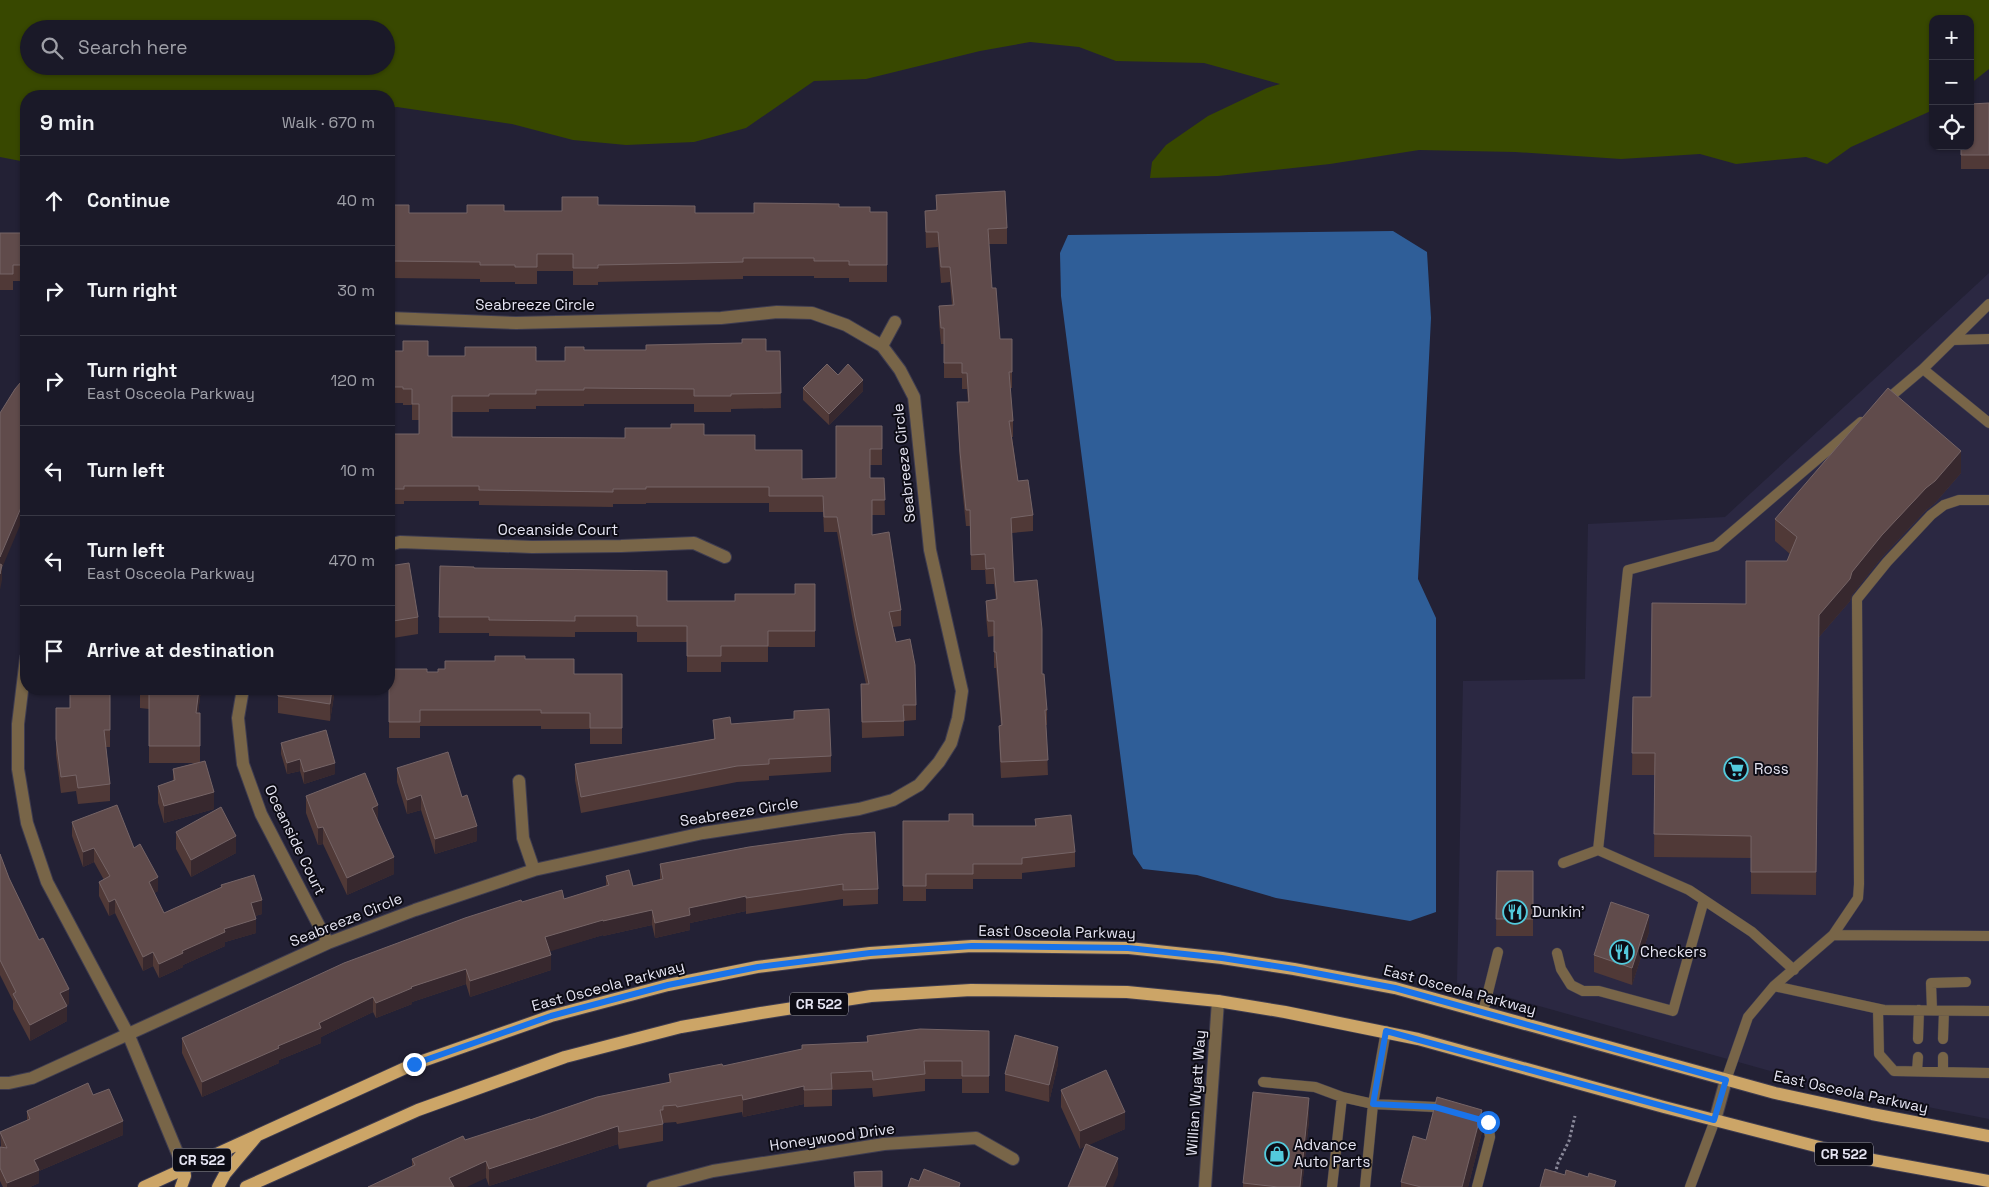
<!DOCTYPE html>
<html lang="en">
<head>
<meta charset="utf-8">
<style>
  :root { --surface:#1a1928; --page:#272634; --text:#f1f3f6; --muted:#9fa0a8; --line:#383845 }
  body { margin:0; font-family:"Space Grotesk",sans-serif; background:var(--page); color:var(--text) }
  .controls { position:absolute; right:15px; top:15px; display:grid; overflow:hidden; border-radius:10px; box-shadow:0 1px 4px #0004 }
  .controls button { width:45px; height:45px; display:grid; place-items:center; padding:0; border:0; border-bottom:1px solid var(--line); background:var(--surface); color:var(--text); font:25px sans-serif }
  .stop { position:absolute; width:15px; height:15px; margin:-11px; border:4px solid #1a73e8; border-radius:50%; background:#fff }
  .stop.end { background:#1a73e8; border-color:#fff; box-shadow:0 1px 5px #0008 }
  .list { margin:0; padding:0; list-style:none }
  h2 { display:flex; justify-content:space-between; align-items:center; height:65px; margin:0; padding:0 20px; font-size:21px }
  h2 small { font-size:16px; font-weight:400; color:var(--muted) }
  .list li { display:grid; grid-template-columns:32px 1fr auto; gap:15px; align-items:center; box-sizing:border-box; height:90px; padding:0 20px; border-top:1px solid var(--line) }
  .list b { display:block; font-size:19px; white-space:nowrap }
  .list p { margin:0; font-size:16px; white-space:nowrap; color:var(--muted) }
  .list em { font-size:16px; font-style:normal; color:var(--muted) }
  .icon { flex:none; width:28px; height:28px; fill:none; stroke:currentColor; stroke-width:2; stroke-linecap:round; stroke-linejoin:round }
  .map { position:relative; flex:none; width:1989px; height:1187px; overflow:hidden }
  .search { position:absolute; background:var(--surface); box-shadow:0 1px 4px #0004; left:20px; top:20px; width:375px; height:55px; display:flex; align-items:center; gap:12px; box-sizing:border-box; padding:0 18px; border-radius:28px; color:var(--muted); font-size:19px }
  .panel { position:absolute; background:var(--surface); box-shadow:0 1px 4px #0004; left:20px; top:90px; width:375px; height:605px; border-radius:20px }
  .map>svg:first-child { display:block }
  .built { fill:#2b2842 }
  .green { fill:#384800; fill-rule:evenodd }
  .water { fill:#2f5e98 }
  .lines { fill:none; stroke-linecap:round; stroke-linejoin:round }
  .service-casing { stroke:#3e3c50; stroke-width:11 }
  .minor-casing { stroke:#3e3c50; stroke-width:14 }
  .primary-casing { stroke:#3e3c50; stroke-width:14 }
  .path { stroke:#898899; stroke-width:3; stroke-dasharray:2.5 2.5; stroke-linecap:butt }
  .service { stroke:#786548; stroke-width:10 }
  .minor { stroke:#786548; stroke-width:12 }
  .primary { stroke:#cca567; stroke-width:12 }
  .wall { fill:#503937 }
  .shaded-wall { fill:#37282e }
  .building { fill:#604b4b; stroke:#756466 }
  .route { stroke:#1a73e8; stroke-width:6 }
  .labels { text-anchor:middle; stroke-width:4; stroke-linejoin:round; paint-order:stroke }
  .shield { fill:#0d0c15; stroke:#a5a4b0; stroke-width:1 }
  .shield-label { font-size:14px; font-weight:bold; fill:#e6e5f3 }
  .street-label { font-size:15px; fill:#e6e5f3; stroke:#0d0c15 }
  .poi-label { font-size:15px; fill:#e6e5f3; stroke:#0d0c15; text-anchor:start }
</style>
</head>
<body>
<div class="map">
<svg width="1989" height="1187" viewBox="0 0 1989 1187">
  <rect width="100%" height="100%" fill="#232135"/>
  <path class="built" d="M1989 273V1119L1831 1088 1457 983 1463 681 1585 679 1588 524 1725 517Z"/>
  <path class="green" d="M0 0H1989V69L1970 84V19H1933V110L1851 147 1827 164 1806 157 1736 164 1700 154 1621 159 1515 152 1419 150 1330 164 1218 176 1150 178 1152 162 1166 145 1208 116 1267 88 1280 84 1204 63 1116 61 1079 47 1030 42 980 51 866 79 814 81 746 128 694 142 626 145 573 140 512 124 397 107 389 108V96H26V162L0 157ZM29 29H386V66H29Z"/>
  <path class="water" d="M1393 231 1427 252 1431 318 1418 579 1436 618V912L1410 921 1276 898 1197 875 1143 869 1133 854 1061 296 1060 253 1068 235Z"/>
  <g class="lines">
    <g class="service-casing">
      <path id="service" d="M1989 304 1923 369 1989 423
        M1953 340 1989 339
        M1884 402 1923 369
        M1563 863 1598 850
        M1833 935 1858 898 1859 884 1857 599 1887 562 1931 515 1944 505 1959 500H1989
        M1557 953 1561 969 1571 985 1583 991H1599L1673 1011 1704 900
        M1794 970 1752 932 1689 890 1598 850 1628 570 1716 546 1861 422
        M1774 986 1884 1010 1989 1011
        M1878 1009 1879 1054 1894 1071 1989 1073
        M1932 1010 1931 983 1966 982
        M1483 1012 1498 952
        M1918 1039 1919 1010
        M1943 1039 1944 1011
        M1917 1071 1918 1057
        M1943 1072V1057
        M1726 1080 1748 1017 1774 986 1833 935 1989 936
        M1263 1082 1315 1087 1342 1097 1332 1187
        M1342 1097 1373 1104 1435 1107 1446 1110
        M1469 1116 1488 1122 1490 1137 1477 1187
        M1365 1187 1373 1104 1386 1031
        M1690 1187 1715 1120"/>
    </g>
    <g class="minor-casing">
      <path id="minor" d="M882 346 895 322
        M389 545 400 542 532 547 621 546 694 543 725 557
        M26 658 18 724V769L27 823 47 882 129 1036 184 1169
        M243 689 238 718 243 764 261 814 328 943
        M519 781 523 838 534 870
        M0 1083H9L32 1078 328 943 415 910 534 870 703 833 859 809 893 800 919 785 939 762 951 743 958 718 962 691 930 550 914 397 900 370 882 346 846 325 812 313 777 312 721 318 516 323 389 318
        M1715 1120 1726 1080
        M653 1187 713 1171 884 1144 976 1138 1013 1159
        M1205 1187 1218 1001"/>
    </g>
    <g class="primary-casing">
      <path id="primary" d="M144 1187 414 1064 551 1016 668 985 757 967 870 953 972 946 1129 948 1222 958 1294 969 1395 988 1775 1093 1872 1114 1989 1136
        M181 1187 185 1176 184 1169
        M218 1187 225 1174 256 1137
        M246 1187 418 1110 565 1057 681 1027 761 1013 871 996 971 990 1127 992 1218 1001 1285 1012 1418 1039 1664 1107 1862 1158 1989 1181"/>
    </g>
    <path class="path" d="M1555 1174 1558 1163 1569 1141 1575 1116"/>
    <use href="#service" class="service"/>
    <use href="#minor" class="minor"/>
    <use href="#primary" class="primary"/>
  </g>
  <path class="wall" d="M1989 103V169H1961V146Z
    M936 195 1007 228V244H989L992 288 1000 339H1012V388H1010L1013 421V437H1012L1018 481 1033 515V531L1012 533 1014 582 1042 674 1047 710V725H1046L1048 775 1001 778 999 741V726H1001L996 668H994V636L988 637 986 616V601L996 600 994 584H986L985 570H971L970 526H966L960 467 957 402H968L967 389H962V378H944V344H941L939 322V306L952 305 950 282 941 283 938 247 926 248 925 211 936 210Z
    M389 205 409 213H467L504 211H562L598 205 695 213H754L839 207 870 212H887V282H849V278H814V276H743V279L598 282V285H573V271H537V284H515V282H480V279L389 278Z
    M0 233H26V281H13V290H0Z
    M584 350 780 351 781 408 731 409V412H694V404H584V406H536V409H489V412H452V437L625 438 704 435 755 450 802 479 836 478 882 426V465H870V478H884L885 515H872V535L901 610V626L893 627 896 642 916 705V720L904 721V736L862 738 861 684H866L855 633 837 532H824L823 512H769V503H646V504H613V507L479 505V501H404V504H389V434H419V420H412V405H403V403H389V351L428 356 536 361H565Z
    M838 375 863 391 829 425 803 400V388Z
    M1961 473 1935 503 1926 510 1882 557 1852 595 1850 601 1819 637 1816 895 1751 894V858L1654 857 1655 775H1632L1633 697H1651L1746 604 1787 561 1790 554 1775 541V519Z
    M389 566 418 617V634L393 638 389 643Z
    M440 566 474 568 667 601H735L795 594 815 584V647H768V662H721V672H687V642H637V632H575V637L489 636V633H439Z
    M525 659 574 674H622V744H590V729H541V726H420V738H389V669L427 672H438L445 669Z
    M64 689H110V747H106L110 784V801L78 804 76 791 61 793 56 755V708H70V693H64Z
    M140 689H201L198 713H200V762L214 809 164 823 158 803V786L173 781V769L195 763H149V709L140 708Z
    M279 689H335L330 721 278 713V696Z
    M713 720 731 724 831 756V772L769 776V780L737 782 581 813 575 780V764L714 739Z
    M281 743 335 774 304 784 300 771 287 774 281 754Z
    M397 768 477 841 435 854 421 810 407 814 397 782Z
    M306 796 378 821 394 874 347 895 323 844 318 845 306 813Z
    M1035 819 1075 852V867L1022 873V879H973V889H926V901H903V821L973 826H1035Z
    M72 822 134 848 158 891 154 893 164 913 221 887V885L262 914 255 916 256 933 225 942V946L183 965V967L159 978 153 966 143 971 115 913 109 916 99 896V882L104 880 94 862 83 867 72 836Z
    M176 832 236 853 191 877 176 849Z
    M749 847 878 889V904L843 906V899L746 914V911L690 923V930L655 938 652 925 603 936V935L549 951 551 970 470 997 466 984 412 1002V1004L376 1018 373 1012 321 1037V1043L279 1060V1063L202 1097 182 1053V1038L522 902 564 899 606 886V876L633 886 660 879V864Z
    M0 854 9 878 69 1004 66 1005 67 1021 30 1041 13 1009V1001L0 975Z
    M1497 871H1533V936H1496Z
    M1649 932 1632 985 1594 972V955Z
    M989 1031V1093H962V1079H925V1091L873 1097 872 1088 832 1090V1106L804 1107V1104L743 1117 742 1112 677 1124 676 1122 663 1123V1141L619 1149 618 1144 489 1186 486 1178 412 1166V1159L465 1140 530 1120 669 1082V1074L723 1066 867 1042V1036Z
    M1058 1064 1049 1102 1005 1091V1074Z
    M1061 1090 1125 1129 1088 1145 1118 1175 1085 1146 1080 1149 1061 1107Z
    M93 1095 123 1135 39 1171V1183L30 1187H3L0 1181V1147H1L0 1132 27 1121V1111Z
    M1309 1120 1302 1187H1243V1183Z
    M1482 1132 1468 1187H1401V1182L1426 1140Z"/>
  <path class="shaded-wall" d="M863 380V391L829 425V414Z
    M1961 451V473L1935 503 1926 510 1882 557 1852 595 1850 601 1819 637 1816 895 1819 615 1852 572 1882 535Z
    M26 496V511L2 568V580L0 590V557Z
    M393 621V638L389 643V626Z
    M199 689H201L196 730V713Z
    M332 689H335L330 721V704Z
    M300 759V771L287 774V763Z
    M335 763V774L304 784V772Z
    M214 792V809L164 823V806Z
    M421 795V810L407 814V800Z
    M378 805V822L372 808Z
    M477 826V841L435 854V839Z
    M323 827V844L318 845V828Z
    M236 836V853L191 877V860Z
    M94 848V862L83 867V852Z
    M394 857V874L347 895V878Z
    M158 877V891L149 896V882Z
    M746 896V911L690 923V930L655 938V923L689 908Z
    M115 899V913L109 916V902Z
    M262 900V914L251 917V903Z
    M652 910V925L603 936V921Z
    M1649 915V932L1632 985V968Z
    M256 919V933L225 942V946L183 965V967L159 978V964L224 929Z
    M603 920V935L545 953V937Z
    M153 952V966L143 971V957Z
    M551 955V970L470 997V981Z
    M466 969V984L412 1002V1004L376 1018V1003L411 987Z
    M69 989V1004L60 1008V993Z
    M373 997V1012L321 1037V1043L279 1060V1063L202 1097V1082L278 1046 319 1023Z
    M67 1006V1021L30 1041V1025Z
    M1058 1047V1064L1049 1102V1085Z
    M804 1086V1104L743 1117V1100Z
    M1309 1098V1120L1302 1187H1300Z
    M1482 1110V1132L1468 1187H1462Z
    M1125 1112V1129L1080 1149V1131Z
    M123 1121V1135L39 1171V1183L30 1187H7V1183L34 1160Z
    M618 1126V1144L489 1186V1169Z
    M1118 1158V1175L1113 1187H1105Z
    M486 1161V1178L467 1187H449V1178Z"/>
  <path class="building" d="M1989 103V155H1961V146H1970V104Z
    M1005 191 1007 228 988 229 992 288H996L1000 339H1012V372H1009L1013 421H1009L1018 481 1028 480 1033 515 1011 518 1014 582 1037 580 1042 629V674H1044L1047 710H1045L1048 760 1001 762 999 726 1002 725 996 652H994V621H988L986 601 997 599 994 568 986 569 985 554 971 555 970 510H966L960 452 957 402H969L967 373H962V363H944V328H941L939 306 954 305 950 267H941L938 232H926L925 211 937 210 936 195Z
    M562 197H598V205L695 206V213H754V203L839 204V207H870V212H887V265H849V261H814V258H743V262L598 265V268H573V254H537V267H515V265H480V262L389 261V205H409V213H467V205H504V211H562Z
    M0 233H26V265H13V274H0Z
    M742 339H766V351H780L781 393 731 394V396H694V389L584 388V390H536V394H489V396H452V437L625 438V428H671V424H704V435H755V450H802V479L836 478V426H882V449H870V478H884L885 500H872V535L889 532 901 610 889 612 896 642 910 639 915 665 916 705H903L904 721 862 722 861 684H869L855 617 837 517H824L823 496H769V487H646V489H613V492L479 490V486H404V489H389V434H419V404H412V389H403V387H389V351H403V341H428V356H465V347H536V361H565V347H584V350H646V345L742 343Z
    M827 364 838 375 848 364 863 380 829 414 803 388Z
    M26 376V496L0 557V413L15 389Z
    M1888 388 1961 451 1935 481 1926 488 1882 535 1852 572 1850 579 1819 615 1816 872H1751V836L1654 834 1655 753H1632L1633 697H1651L1652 603 1746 604V561H1787L1797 537 1775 519Z
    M409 563 418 617 393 621 389 626V566Z
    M0 564 2 565 0 574Z
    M440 566 474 567V568L667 571V601H735V594H795V584H815V631H768V646H721V656H687V626H637V616H575V621L489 620V617H439Z
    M495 656H525V659H574V674H622V728H590V713H541V710H420V722H389V669H427V672H438V669H445V661H495Z
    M70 689H109L108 694H110V730H104L110 784 78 788 76 775 61 777 56 739V708H70Z
    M140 689H199L196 713H200V746H149V692L140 691Z
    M279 689H332L330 704 278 696Z
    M829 709 831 756 769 759V764L737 766 581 797 575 764 715 739 713 720 730 717 731 724 794 719V711Z
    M326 730 335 763 304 772 300 759 287 763 281 743Z
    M448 752 462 797 467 795 477 826 435 839 421 795 407 800 397 768Z
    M205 761 214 792 164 806 158 786 175 780 173 769Z
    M365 773 378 805 372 808 394 857 347 878 323 827 318 828 306 796Z
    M117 805 134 848 140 844 158 877 149 882 164 913 222 887 221 885 254 875 262 900 251 903 256 919 224 929 225 932 182 951 183 953 159 964 153 952 143 957 115 899 109 902 99 882 110 876 94 848 83 852 72 822Z
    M221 807 236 836 191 860 176 832Z
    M949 814H973V826H1036L1035 819 1071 815 1075 852 1022 858V864H973V874H926V886H903V821H949Z
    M875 832 878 889 843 890V884L746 898V896L689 908 690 915 655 923 652 910 603 921V920L545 937 551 955 470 981 466 969 411 987 412 988 376 1003 373 997 319 1023 321 1028 278 1046 279 1048 202 1082 182 1038 344 963 465 918 521 900 522 902 562 890 564 899 609 885 606 876 629 870 633 886 663 879 660 864 749 847 845 834Z
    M0 854 9 878 39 940 43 938 69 989 60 993 67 1006 30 1025 13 994 16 992 0 960Z
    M1497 871H1533V919H1496Z
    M1611 902 1649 915 1632 968 1594 955Z
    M920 1029 989 1031V1076H962V1061H924L925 1074 873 1080 872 1071 831 1073 832 1089 804 1090V1086L743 1100 742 1095 677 1107 676 1105 663 1106V1110H660L663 1124 619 1132 618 1126 489 1169 486 1161 449 1178 454 1187H368L415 1165 412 1159 463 1136 465 1140 530 1119V1120L597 1097 671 1082 669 1074 722 1064 723 1066 802 1049V1045L868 1042 867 1036Z
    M1015 1035 1058 1047 1049 1085 1005 1074Z
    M1106 1070 1125 1112 1080 1131 1061 1090Z
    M88 1083 93 1095 109 1089 123 1121 34 1160 39 1170 7 1183 0 1168V1147L7 1148 0 1132 30 1119 27 1111Z
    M1253 1092 1309 1098 1300 1187H1278L1243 1183Z
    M1437 1097 1482 1110 1462 1187H1421L1401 1182 1413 1136 1426 1140Z
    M1086 1144 1118 1158 1105 1187H1068Z
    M924 1169 960 1183 959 1187H908L911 1178 919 1181Z
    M1545 1169 1565 1175 1566 1170 1588 1177 1589 1173 1616 1181 1614 1187H1540Z
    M882 1171V1187H855L854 1172Z"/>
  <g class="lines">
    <path class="route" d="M414 1064 551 1016 668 985 758 967 870 953 972 946 1128 948 1222 958 1294 969 1395 988 1726 1080 1714 1120 1386 1031 1373 1104 1435 1107 1488 1122"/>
  </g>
  <defs>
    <g id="supermarket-ring" transform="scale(1.25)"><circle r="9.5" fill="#0d0c15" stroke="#53cadc" stroke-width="1.5"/><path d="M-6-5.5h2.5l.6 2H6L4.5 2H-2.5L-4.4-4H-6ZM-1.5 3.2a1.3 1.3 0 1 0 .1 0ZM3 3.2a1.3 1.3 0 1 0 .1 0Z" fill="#53cadc"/></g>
    <g id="restaurant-ring" transform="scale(1.25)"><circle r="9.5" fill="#0d0c15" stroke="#53cadc" stroke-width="1.5"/><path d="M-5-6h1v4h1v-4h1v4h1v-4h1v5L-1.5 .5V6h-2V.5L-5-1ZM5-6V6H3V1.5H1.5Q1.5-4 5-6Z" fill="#53cadc"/></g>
    <g id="shop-ring" transform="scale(1.25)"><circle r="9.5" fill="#0d0c15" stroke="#53cadc" stroke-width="1.5"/><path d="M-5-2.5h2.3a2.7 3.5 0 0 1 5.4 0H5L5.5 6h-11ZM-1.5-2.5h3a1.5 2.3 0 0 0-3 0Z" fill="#53cadc"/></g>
  </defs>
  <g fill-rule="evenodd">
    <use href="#supermarket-ring" x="1736" y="769"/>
    <use href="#restaurant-ring" x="1515" y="912"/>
    <use href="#restaurant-ring" x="1622" y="952"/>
    <use href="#shop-ring" x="1277" y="1154"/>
  </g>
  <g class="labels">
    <g class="shield">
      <rect x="790" y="992.5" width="58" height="23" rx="4"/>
      <rect x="1815" y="1142.5" width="58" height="23" rx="4"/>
      <rect x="173" y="1148.5" width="58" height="23" rx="4"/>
    </g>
    <g class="shield-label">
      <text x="819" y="1009">CR 522</text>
      <text x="1844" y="1159">CR 522</text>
      <text x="202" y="1165">CR 522</text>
    </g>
    <g class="street-label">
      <text x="535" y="310">Seabreeze Circle</text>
      <text transform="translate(904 463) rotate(-96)" y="5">Seabreeze Circle</text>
      <text x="558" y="535">Oceanside Court</text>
      <text transform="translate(739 812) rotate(-9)" y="5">Seabreeze Circle</text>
      <text transform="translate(295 840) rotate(64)" y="5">Oceanside Court</text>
      <text transform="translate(346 920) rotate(-22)" y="5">Seabreeze Circle</text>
      <text transform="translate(1057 932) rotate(1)" y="5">East Osceola Parkway</text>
      <text transform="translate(608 986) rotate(-15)" y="5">East Osceola Parkway</text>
      <text transform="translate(1460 990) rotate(15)" y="5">East Osceola Parkway</text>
      <text transform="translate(1851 1092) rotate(12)" y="5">East Osceola Parkway</text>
      <text transform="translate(1196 1093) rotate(-86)" y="5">Willian Wyatt Way</text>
      <text transform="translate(832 1137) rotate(-8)" y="5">Honeywood Drive</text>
    </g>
    <g class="poi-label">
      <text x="1754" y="774">Ross</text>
      <text x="1532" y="917">Dunkin'</text>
      <text x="1640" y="957">Checkers</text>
      <text x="1294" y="1150">Advance<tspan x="1294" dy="17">Auto Parts</tspan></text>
    </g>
  </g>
</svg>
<div class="controls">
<button>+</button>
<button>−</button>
<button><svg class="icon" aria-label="locate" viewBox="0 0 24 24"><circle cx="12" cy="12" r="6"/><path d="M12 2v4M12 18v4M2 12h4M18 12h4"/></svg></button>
</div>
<div class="stop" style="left:1488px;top:1122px"></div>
<div class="stop end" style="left:414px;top:1064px"></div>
<div class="search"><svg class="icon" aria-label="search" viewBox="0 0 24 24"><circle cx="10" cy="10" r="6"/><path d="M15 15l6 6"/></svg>Search here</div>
<section class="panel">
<h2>9 min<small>Walk · 670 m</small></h2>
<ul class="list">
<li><svg class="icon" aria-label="ahead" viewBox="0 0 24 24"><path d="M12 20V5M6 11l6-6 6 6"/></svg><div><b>Continue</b></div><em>40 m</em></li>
<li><svg class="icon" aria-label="right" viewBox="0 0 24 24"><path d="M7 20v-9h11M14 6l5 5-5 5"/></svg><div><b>Turn right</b></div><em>30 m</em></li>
<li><svg class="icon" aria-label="right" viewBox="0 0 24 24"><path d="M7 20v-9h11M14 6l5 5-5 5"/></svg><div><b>Turn right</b><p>East Osceola Parkway</p></div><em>120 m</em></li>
<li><svg class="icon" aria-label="left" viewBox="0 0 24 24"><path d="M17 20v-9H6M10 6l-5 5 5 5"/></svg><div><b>Turn left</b></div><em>10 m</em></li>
<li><svg class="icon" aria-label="left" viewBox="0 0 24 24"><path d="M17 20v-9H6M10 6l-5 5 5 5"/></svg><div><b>Turn left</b><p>East Osceola Parkway</p></div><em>470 m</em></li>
<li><svg class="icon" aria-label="arrive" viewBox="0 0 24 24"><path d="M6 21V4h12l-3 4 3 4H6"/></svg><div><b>Arrive at destination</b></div></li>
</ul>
</section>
</div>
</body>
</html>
